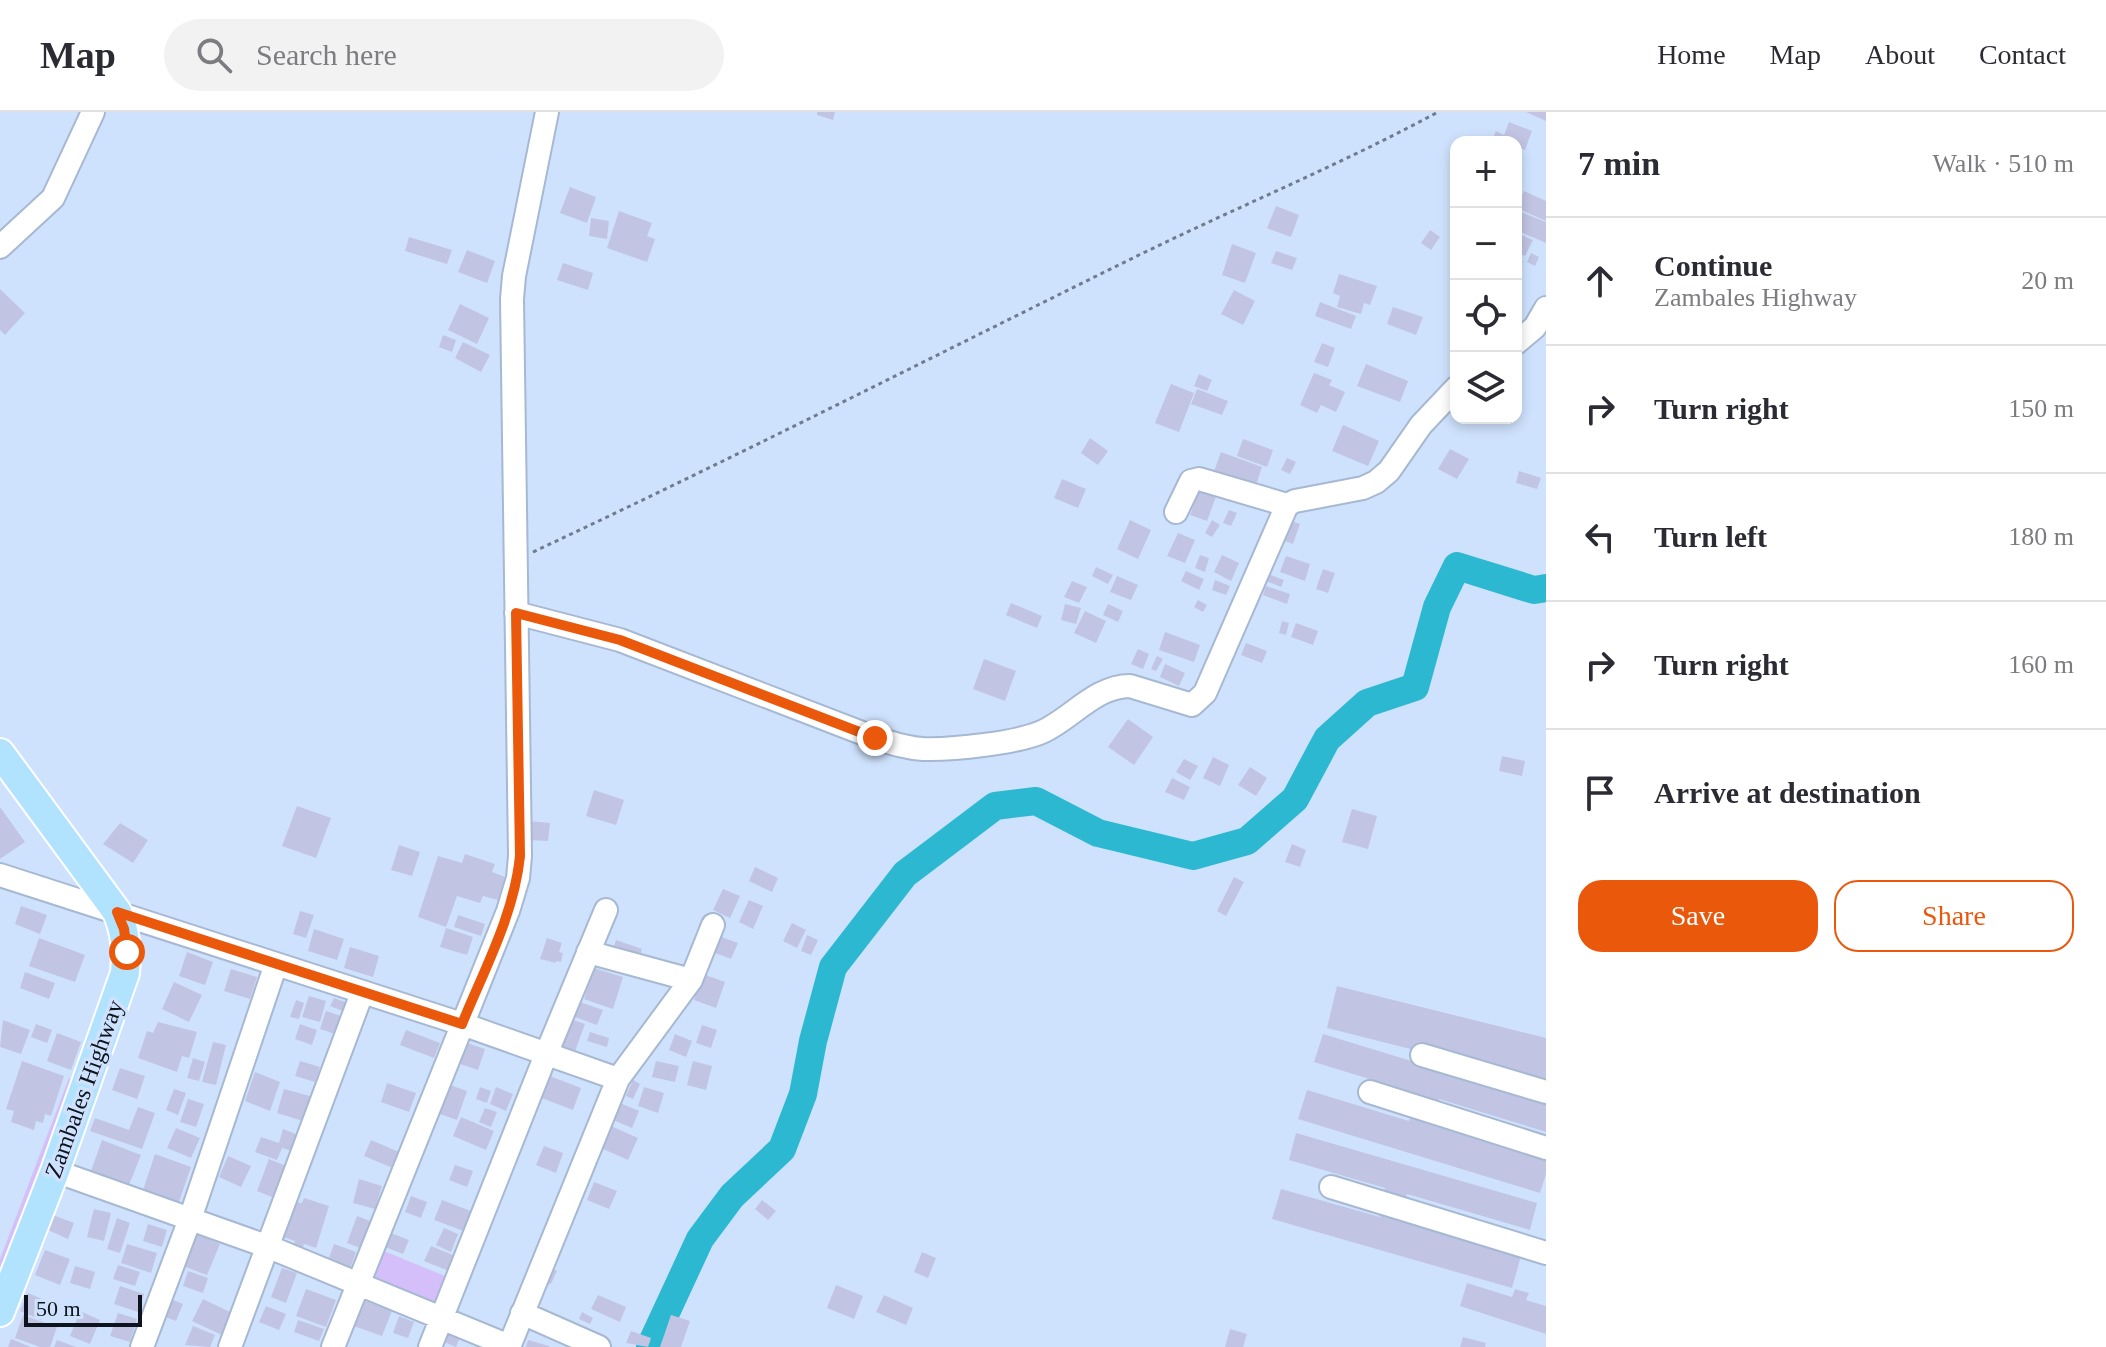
<!DOCTYPE html>
<html lang="en">
<head>
<meta charset="utf-8">
<style>
  :root { --surface:#fff; --page:#f2f2f3; --text:#2b2b33; --muted:#7c7c81; --line:#e1e1e2; --accent:#ea580c }
  body { margin:0; font-family:Georgia,serif; background:var(--page); color:var(--text) }
  .controls { position:absolute; right:24px; top:24px; display:grid; overflow:hidden; border-radius:16px; box-shadow:0 4px 12px #0003 }
  .controls button { width:72px; height:72px; display:grid; place-items:center; padding:0; border:0; border-bottom:2px solid var(--line); background:var(--surface); color:var(--text); font:40px sans-serif }
  .scale { position:absolute; left:24px; bottom:20px; width:118px; box-sizing:border-box; padding-left:8px; border:4px solid #0d141d; border-top:0; font-size:22px; line-height:28px; white-space:nowrap; color:#0d141d; -webkit-text-stroke:6px #cfe2fd; paint-order:stroke }
  .stop { position:absolute; width:24px; height:24px; margin:-18px; border:6px solid #ea580c; border-radius:50%; background:#fff }
  .stop.end { background:#ea580c; border-color:#fff; box-shadow:0 2px 8px #0008 }
  .list { margin:0; padding:0; list-style:none }
  h2 { display:flex; justify-content:space-between; align-items:center; height:104px; margin:0; padding:0 32px; font-size:34px }
  h2 small { font-size:26px; font-weight:400; color:var(--muted) }
  .list li { display:grid; grid-template-columns:52px 1fr auto; gap:24px; align-items:center; box-sizing:border-box; height:128px; padding:0 32px; border-top:2px solid var(--line) }
  .list b { display:block; font-size:30px; white-space:nowrap }
  .list p { margin:0; font-size:26px; white-space:nowrap; color:var(--muted) }
  .list em { font-size:26px; font-style:normal; color:var(--muted) }
  .actions { display:flex; gap:16px; padding:24px 32px }
  .actions a { flex:1; padding:18px 0; border:2px solid var(--accent); border-radius:24px; text-align:center; font-size:28px; color:var(--accent) }
  .actions .main { background:var(--accent); color:#fff }
  .icon { flex:none; width:44px; height:44px; fill:none; stroke:currentColor; stroke-width:2; stroke-linecap:round; stroke-linejoin:round }
  .map { position:relative; flex:none; width:1546px; height:1235px; overflow:hidden }
  header { display:flex; align-items:center; gap:48px; box-sizing:border-box; height:112px; padding:0 40px; background:var(--surface); border-bottom:2px solid var(--line) }
  header strong { font-size:38px }
  nav { display:flex; gap:44px; margin-inline-start:auto; font-size:28px }
  .search { width:560px; height:72px; background:var(--page); display:flex; align-items:center; gap:20px; box-sizing:border-box; padding:0 28px; border-radius:44px; color:var(--muted); font-size:30px }
  main { display:flex }
  aside { flex:1; background:var(--surface) }
  .map>svg:first-child { display:block }
  .green { fill:#d4bffa }
  .lines { fill:none; stroke-linecap:round; stroke-linejoin:round }
  .river { stroke:#2db8d2; stroke-width:28 }
  .building { fill:#c1c5e3 }
  .minor-casing { stroke:#a6b8d2; stroke-width:26 }
  .major-casing { stroke:#fff; stroke-width:32 }
  .path { stroke:#6f7c8e; stroke-width:3; stroke-dasharray:4 4; stroke-linecap:butt }
  .minor { stroke:#fff; stroke-width:22 }
  .major { stroke:#b1e2fe; stroke-width:28 }
  .route { stroke:#ea580c; stroke-width:10 }
  .labels { text-anchor:middle; stroke-width:7; stroke-linejoin:round; paint-order:stroke }
  .street-label { font-size:24px; fill:#0d141d; stroke:#cfe2fd }
</style>
</head>
<body>
<header>
<strong>Map</strong>
<div class="search"><svg class="icon" aria-label="search" viewBox="0 0 24 24"><circle cx="10" cy="10" r="6"/><path d="M15 15l6 6"/></svg>Search here</div>
<nav><a>Home</a><a>Map</a><a>About</a><a>Contact</a></nav>
</header>
<main>
<div class="map">
<svg width="1546" height="1235" viewBox="0 0 1546 1235">
  <rect width="100%" height="100%" fill="#cfe2fd"/>
  <path class="green" d="M69 966 76 968 0 1162V1147Z
    M384 1139 452 1167 438 1199 371 1172Z"/>
  <g class="lines">
    <path class="river" d="M650 1235 700 1127 732 1084 782 1037 803 982 813 929 833 855 905 762 995 694 1036 689 1098 721 1193 744 1247 729 1295 687 1327 627 1367 591 1415 575 1437 495 1457 454 1534 478 1546 476"/>
  </g>
  <path class="building" d="M817 0H835L833 8 817 3Z
    M1526 0H1546V9Z
    M1509 10 1532 19 1525 38 1516 35V30H1491L1496 19 1504 23Z
    M570 75 596 85 587 111 560 101Z
    M1524 79 1546 89V109L1517 96Z
    M1276 94 1299 103 1291 125 1267 116Z
    M1516 98 1546 110V131L1516 118Z
    M619 99 652 111 647 124 655 127 647 150 607 136Z
    M591 106 609 109 607 127 589 124Z
    M1430 118 1440 125 1431 138 1421 131Z
    M1519 122 1533 128 1525 144 1516 140Z
    M409 125 452 138 447 152 405 139Z
    M1232 132 1256 141 1245 171 1222 163Z
    M467 138 495 149 487 171 458 160Z
    M1276 139 1297 146 1292 158 1271 151Z
    M1531 141 1539 145 1535 154 1527 150Z
    M563 151 593 161 588 178 557 168Z
    M1339 162 1377 174 1370 193 1364 191 1361 202 1337 195 1340 184 1333 181Z
    M0 177 25 201 5 223 0 218Z
    M1234 178 1255 189 1243 213 1221 202Z
    M1320 190 1356 204 1351 217 1315 204Z
    M460 192 489 206 477 232 448 218Z
    M1393 195 1423 205 1416 223 1387 212Z
    M443 223 456 228 452 240 439 235Z
    M463 230 490 243 481 260 455 246Z
    M1322 231 1335 236 1328 255 1314 250Z
    M1366 252 1408 269 1400 290 1357 274Z
    M1314 261 1332 268 1329 273 1345 280 1336 300 1321 293 1317 301 1300 293Z
    M1199 262 1212 268 1207 279 1194 274Z
    M1171 272 1194 281 1179 320 1155 311Z
    M1197 277 1228 289 1222 303 1191 292Z
    M1343 313 1379 329 1368 354 1332 339Z
    M1090 326 1108 339 1098 353 1081 341Z
    M1243 327 1273 338 1267 355 1237 344Z
    M1450 337 1469 347 1457 367 1438 357Z
    M1221 340 1262 355 1255 376 1213 362Z
    M1287 346 1296 350 1290 362 1281 358Z
    M1519 359 1541 366 1537 377 1516 371Z
    M1062 367 1086 377 1078 396 1054 386Z
    M1200 376 1217 382 1207 409 1190 403Z
    M1229 398 1237 401 1231 414 1223 411Z
    M1286 407 1300 412 1293 432 1279 427Z
    M1130 408 1151 418 1138 447 1117 437Z
    M1212 408 1220 413 1212 425 1205 421Z
    M1178 421 1195 428 1185 451 1167 444Z
    M1200 443 1209 446 1205 460 1195 456Z
    M1222 443 1239 451 1231 469 1214 460Z
    M1286 444 1310 452 1305 469 1280 460Z
    M1096 455 1113 463 1108 472 1092 464Z
    M1323 457 1335 461 1328 481 1316 477Z
    M1186 459 1204 467 1199 478 1181 469Z
    M1268 462 1284 468 1281 475 1266 469Z
    M1117 464 1138 473 1131 488 1110 480Z
    M1215 468 1230 474 1226 483 1212 478Z
    M1072 469 1087 475 1079 491 1064 485Z
    M1266 474 1290 482 1287 492 1263 483Z
    M1198 488 1207 493 1203 500 1194 495Z
    M1011 491 1042 504 1037 516 1006 503Z
    M1065 492 1081 496 1076 512 1061 508Z
    M1108 492 1123 499 1118 510 1103 503Z
    M1085 499 1106 509 1096 531 1074 521Z
    M1282 509 1289 511 1286 523 1279 521Z
    M1296 511 1318 519 1313 533 1291 525Z
    M1165 520 1200 533 1194 550 1159 538Z
    M1246 531 1267 539 1262 551 1241 543Z
    M1138 537 1149 542 1143 557 1131 552Z
    M1157 544 1163 547 1156 559 1151 557Z
    M984 547 1016 559 1005 589 973 577Z
    M1165 552 1185 561 1179 574 1160 565Z
    M1128 607 1153 625 1134 653 1108 635Z
    M1502 644 1525 649 1522 664 1499 659Z
    M1213 645 1229 653 1220 674 1203 666Z
    M1184 647 1198 654 1190 668 1176 660Z
    M1250 655 1267 666 1256 684 1238 673Z
    M1172 666 1190 675 1184 688 1165 680Z
    M594 678 624 688 616 713 586 704Z
    M297 694 331 706 316 746 282 734Z
    M0 695 25 730 0 747Z
    M1352 697 1377 704 1368 737 1342 730Z
    M528 709 550 711 548 729 527 728Z
    M120 711 148 728 133 751 103 732Z
    M1292 732 1306 738 1300 755 1285 750Z
    M399 733 420 740 412 764 391 758Z
    M465 742 495 752 492 760 505 765 498 788 483 784 480 791 457 784 446 815 418 805 438 744 462 751Z
    M755 755 778 766 772 780 749 769Z
    M1234 765 1244 770 1226 804 1217 799Z
    M723 777 740 784 730 806 713 798Z
    M749 788 763 794 753 817 739 810Z
    M21 794 47 803 40 822 15 812Z
    M300 799 314 803 306 826 293 822Z
    M458 803 485 812 481 824 454 815Z
    M792 811 806 818 797 836 783 829Z
    M446 816 473 825 467 843 440 835Z
    M314 817 344 827 337 848 308 839Z
    M716 823 738 831 731 847 710 839Z
    M807 823 818 828 811 843 801 839Z
    M39 826 85 843 75 870 29 854Z
    M547 826 562 831 559 840 563 841 561 850 556 849V851L540 847Z
    M616 828 642 837 637 852 611 843Z
    M350 835 379 844 373 865 344 856Z
    M187 840 213 850 205 873 179 864Z
    M594 856 623 865 613 897 584 887Z
    M231 857 257 865 250 887 224 879Z
    M25 860 55 871 49 887 20 876Z
    M703 862 725 870 716 896 694 888Z
    M174 870 202 883 189 910 162 897Z
    M1337 874 1546 926V971L1327 916Z
    M309 884 326 889 320 910 302 905Z
    M334 886 351 892 348 901 330 894Z
    M296 888 304 891 299 907 290 905Z
    M574 888 603 898 597 913 569 903Z
    M326 899 347 906 341 924 320 917Z
    M565 905 585 912 573 945 553 938Z
    M3 908 30 918 21 942 0 935Z
    M158 910 197 920 189 946 182 944 177 960 138 946 147 919 153 921Z
    M36 912 52 918 47 931 31 925Z
    M300 912 317 918 312 933 295 927Z
    M702 913 717 918 711 936 696 931Z
    M406 918 440 931 434 946 400 933Z
    M590 920 609 926 607 935 587 929Z
    M57 921 81 930 71 958 47 949Z
    M675 922 692 929 686 945 669 938Z
    M1323 922 1546 990V1020L1439 987 1436 996 1413 989 1415 981 1314 950Z
    M213 930 226 933 216 973 202 970Z
    M467 931 485 937 478 958 460 952Z
    M193 946 205 950 199 969 187 966Z
    M22 949 64 964 51 1004 45 1002 43 1011 36 1009 34 1018 11 1010 14 999 6 997Z
    M300 949 320 955 315 970 295 964Z
    M656 949 679 954 675 970 652 965Z
    M693 949 712 954 706 978 687 973Z
    M120 956 145 964 137 987 112 978Z
    M255 960 280 970 270 999 245 989Z
    M547 963 581 976 573 998 539 985Z
    M633 968 640 972 633 987 626 984Z
    M387 971 416 981 409 1000 381 990Z
    M450 973 467 979 457 1008 440 1002Z
    M480 975 491 979 487 991 476 987Z
    M496 975 513 982 506 999 490 992Z
    M644 975 664 981 658 1001 638 994Z
    M174 977 186 981 178 1003 166 998Z
    M284 977 310 984 303 1009 277 1001Z
    M1307 978 1409 1009 1412 998 1433 1005 1431 1013 1546 1048V1062L1540 1081 1298 1007Z
    M188 987 204 992 196 1015 180 1010Z
    M620 991 639 999 632 1016 613 1008Z
    M138 995 155 1001 142 1037 90 1019 95 1006 129 1018Z
    M485 996 497 1000 491 1015 479 1010Z
    M461 1005 494 1019 486 1038 453 1024Z
    M611 1014 638 1026 628 1048 601 1036Z
    M176 1016 200 1026 191 1046 167 1036Z
    M283 1017 298 1023 292 1039 282 1036 277 1048 255 1040 261 1025 279 1031Z
    M1296 1021 1537 1091 1530 1118 1407 1082 1404 1092 1382 1086 1385 1076 1289 1048Z
    M102 1028 141 1043 129 1073 91 1059Z
    M371 1028 399 1040 393 1056 364 1044Z
    M544 1034 563 1041 556 1061 536 1053Z
    M155 1042 191 1055 179 1090 143 1078Z
    M228 1044 251 1054 241 1075 219 1065Z
    M269 1047 291 1056 279 1088 257 1079Z
    M455 1053 473 1059 467 1075 449 1068Z
    M359 1067 382 1074 375 1097 353 1091Z
    M594 1070 617 1079 609 1097 587 1088Z
    M1281 1077 1380 1105 1382 1097 1405 1103 1403 1110 1521 1144 1512 1176 1272 1107Z
    M411 1084 427 1090 421 1106 405 1100Z
    M304 1086 329 1094 316 1136 304 1132 302 1138 293 1135 295 1129 283 1125 296 1090 302 1091Z
    M442 1088 476 1101 469 1121 434 1108Z
    M762 1088 776 1099 768 1108 755 1097Z
    M94 1097 111 1101 104 1129 87 1125Z
    M53 1103 74 1111 68 1127 48 1118Z
    M357 1104 370 1109 360 1136 347 1131Z
    M117 1106 130 1111 120 1141 107 1137Z
    M148 1112 167 1118 162 1135 143 1129Z
    M444 1116 458 1122 451 1140 436 1133Z
    M391 1121 409 1128 403 1142 385 1135Z
    M196 1122 220 1132 207 1163 183 1154Z
    M127 1132 157 1141 151 1161 121 1151Z
    M334 1132 356 1140 347 1165 325 1157Z
    M431 1134 460 1146 454 1161 424 1149Z
    M45 1138 70 1147 60 1173 35 1163Z
    M922 1140 936 1146 928 1166 914 1160Z
    M118 1153 140 1160 135 1174 113 1167Z
    M544 1153 557 1159 551 1172 537 1166Z
    M75 1154 95 1160 90 1177 70 1171Z
    M282 1156 297 1161 286 1191 271 1185Z
    M188 1159 208 1166 203 1181 183 1174Z
    M1467 1171 1512 1185 1515 1177 1529 1181 1526 1188 1546 1194V1222L1460 1194Z
    M836 1173 863 1184 854 1207 827 1196Z
    M120 1174 144 1182 138 1200 114 1192Z
    M306 1177 336 1188 326 1215 296 1204Z
    M28 1181 49 1190 41 1208 20 1199Z
    M598 1183 626 1195 620 1210 591 1197Z
    M884 1183 913 1196 906 1213 876 1200Z
    M171 1187 183 1192 176 1209 163 1204Z
    M203 1187 232 1201 222 1223 192 1209Z
    M360 1187 392 1199 382 1224 351 1213Z
    M266 1194 286 1202 279 1218 259 1210Z
    M80 1199 100 1208 90 1232 70 1224Z
    M582 1200 593 1206 590 1212 579 1207Z
    M118 1201 137 1207 130 1230 110 1224Z
    M23 1203 57 1215 50 1235H40L15 1226Z
    M671 1203 690 1209 681 1235H660Z
    M399 1204 414 1210 408 1226 393 1221Z
    M298 1208 324 1217 319 1229 294 1220Z
    M193 1214 215 1223 210 1235 185 1233Z
    M1230 1217 1247 1222 1243 1235H1225Z
    M443 1218 460 1225 456 1235 439 1228Z
    M631 1219 651 1226 648 1235 626 1231Z
    M1463 1225 1486 1231 1485 1235H1460Z
    M11 1227 31 1235H8Z
    M57 1228 76 1235H54Z
    M528 1228 549 1234V1235H526Z"/>
  <g class="lines">
    <g class="minor-casing">
      <path id="minor" d="M0 135 53 86 93 0
        M1516 231 1535 215 1546 196
        M1176 400 1191 369 1199 367 1287 393
        M516 501 620 528 875 626C891 631 906 636 923 637 951 638 1019 631 1044 619 1073 605 1096 574 1130 574L1192 593 1205 581 1287 393 1295 389 1363 376 1376 370 1389 359 1421 313 1456 276
        M0 763 462 912 618 967
        M588 840 691 868
        M1422 943 1546 980
        M1370 980 1546 1036
        M55 1059 269 1135 509 1234
        M1331 1075 1546 1141
        M522 1201 599 1235
        M142 1235 190 1107 276 852
        M230 1235 362 881
        M333 1235 508 799 518 766 520 744 512 187 514 164 547 0
        M430 1235 547 940 606 798
        M509 1235 618 967 691 868 713 813"/>
    </g>
    <g class="major-casing">
      <path id="major" d="M0 641 117 800C126 821 127 839 125 861L55 1059 0 1200"/>
    </g>
    <path class="path" d="M533 440C736 345 936 243 1137 144 1237 95 1340 53 1438 0"/>
    <use href="#minor" class="minor"/>
    <use href="#major" class="major"/>
  </g>
  <g class="lines">
    <path class="route" d="M127 840 124 817 117 800 462 912C484 858 514 803 520 744L516 501 620 528 875 626"/>
  </g>
  <g class="labels">
    <g class="street-label">
      <text transform="translate(84 977) rotate(-70)" y="8">Zambales Highway</text>
    </g>
  </g>
</svg>
<div class="controls">
<button>+</button>
<button>−</button>
<button><svg class="icon" aria-label="locate" viewBox="0 0 24 24"><circle cx="12" cy="12" r="6"/><path d="M12 2v4M12 18v4M2 12h4M18 12h4"/></svg></button>
<button><svg class="icon" aria-label="layers" viewBox="0 0 24 24"><path d="M12 4l9 5-9 5-9-5zM3 14l9 5 9-5"/></svg></button>
</div>
<div class="scale">50 m</div>
<div class="stop" style="left:127px;top:840px"></div>
<div class="stop end" style="left:875px;top:626px"></div>
</div>
<aside>
<h2>7 min<small>Walk · 510 m</small></h2>
<ul class="list">
<li><svg class="icon" aria-label="ahead" viewBox="0 0 24 24"><path d="M12 20V5M6 11l6-6 6 6"/></svg><div><b>Continue</b><p>Zambales Highway</p></div><em>20 m</em></li>
<li><svg class="icon" aria-label="right" viewBox="0 0 24 24"><path d="M7 20v-9h11M14 6l5 5-5 5"/></svg><div><b>Turn right</b></div><em>150 m</em></li>
<li><svg class="icon" aria-label="left" viewBox="0 0 24 24"><path d="M17 20v-9H6M10 6l-5 5 5 5"/></svg><div><b>Turn left</b></div><em>180 m</em></li>
<li><svg class="icon" aria-label="right" viewBox="0 0 24 24"><path d="M7 20v-9h11M14 6l5 5-5 5"/></svg><div><b>Turn right</b></div><em>160 m</em></li>
<li><svg class="icon" aria-label="arrive" viewBox="0 0 24 24"><path d="M6 21V4h12l-3 4 3 4H6"/></svg><div><b>Arrive at destination</b></div></li>
</ul>
<div class="actions"><a class="main">Save</a><a>Share</a></div>
</aside>
</main>
</body>
</html>
